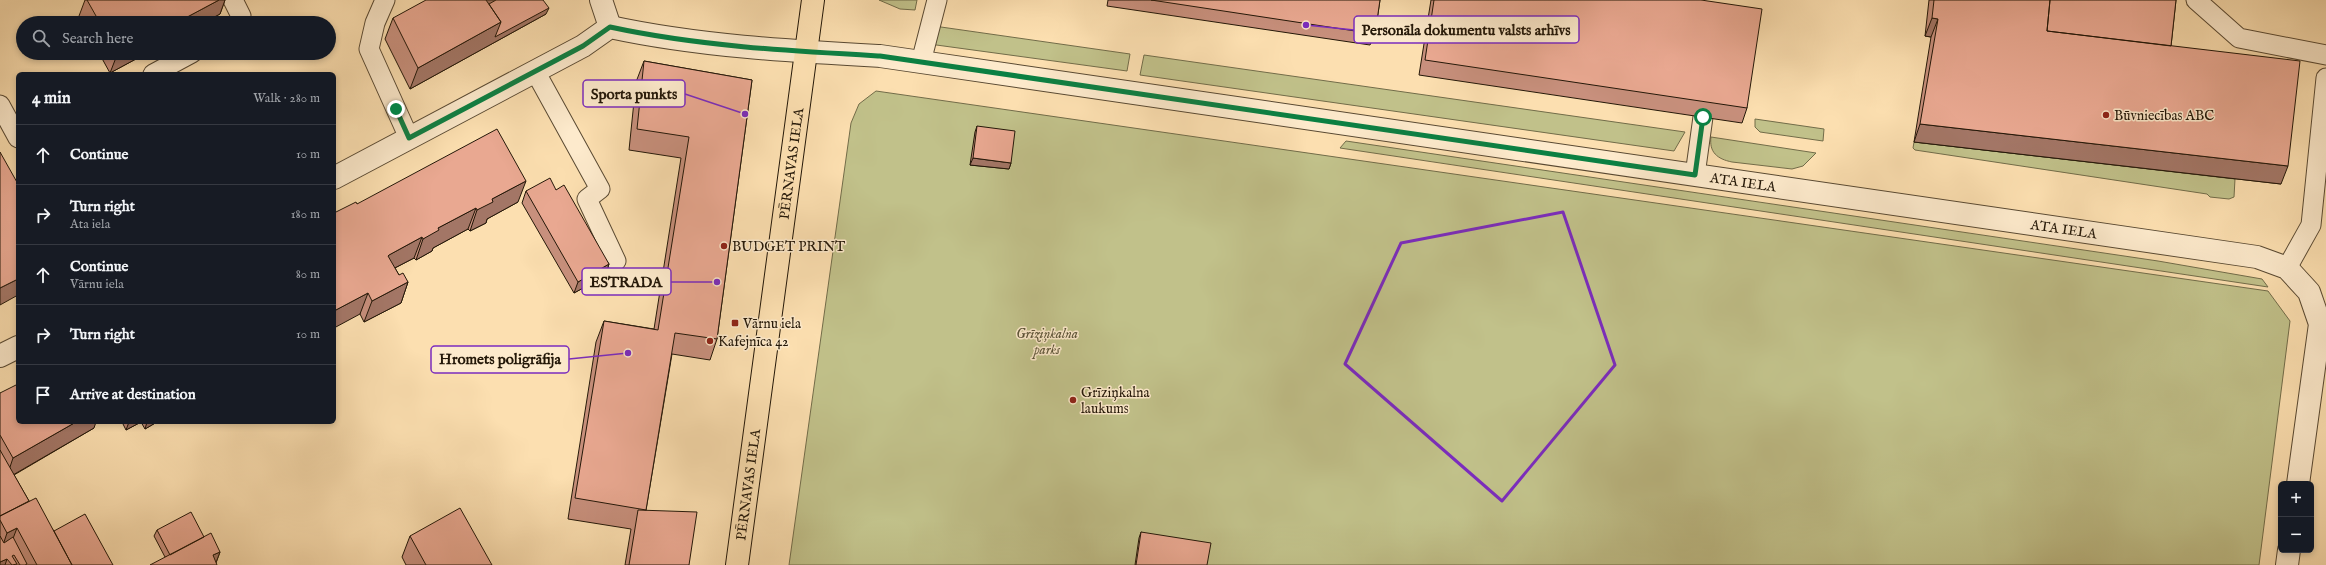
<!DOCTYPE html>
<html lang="en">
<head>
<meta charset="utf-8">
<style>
  :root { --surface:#171b24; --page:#20242c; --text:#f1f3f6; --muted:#9ea1a6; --line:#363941 }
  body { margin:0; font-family:"IM FELL English",serif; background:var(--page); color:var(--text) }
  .controls { position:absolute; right:12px; bottom:12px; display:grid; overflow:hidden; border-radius:6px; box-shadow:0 2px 6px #0003 }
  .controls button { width:36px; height:36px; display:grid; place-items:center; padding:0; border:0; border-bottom:1px solid var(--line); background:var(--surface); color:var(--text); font:20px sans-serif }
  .stop { position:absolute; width:12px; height:12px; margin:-9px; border:3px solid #0b8043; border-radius:50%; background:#fff }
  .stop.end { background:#0b8043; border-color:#fff; box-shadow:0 1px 4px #0008 }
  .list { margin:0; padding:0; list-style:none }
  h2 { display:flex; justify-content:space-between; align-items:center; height:52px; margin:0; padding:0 16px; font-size:17px }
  h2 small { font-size:13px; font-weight:400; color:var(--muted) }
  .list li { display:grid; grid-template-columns:26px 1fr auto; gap:12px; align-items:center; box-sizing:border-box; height:60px; padding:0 16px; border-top:1px solid var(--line) }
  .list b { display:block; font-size:15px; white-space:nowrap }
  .list p { margin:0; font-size:13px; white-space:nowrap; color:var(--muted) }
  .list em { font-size:13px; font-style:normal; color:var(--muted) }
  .icon { flex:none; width:22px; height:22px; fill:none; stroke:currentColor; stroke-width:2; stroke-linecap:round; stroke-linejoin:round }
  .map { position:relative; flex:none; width:2326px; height:565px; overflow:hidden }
  .search { position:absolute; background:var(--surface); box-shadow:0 2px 6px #0003; left:16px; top:16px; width:320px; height:44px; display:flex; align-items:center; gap:10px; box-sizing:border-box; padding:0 14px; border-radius:22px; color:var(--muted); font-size:15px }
  .panel { position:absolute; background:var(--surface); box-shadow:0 2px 6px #0003; left:16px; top:72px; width:320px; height:352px; border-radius:6px }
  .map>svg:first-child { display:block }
  .green { fill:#c1c18a; stroke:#726c49 }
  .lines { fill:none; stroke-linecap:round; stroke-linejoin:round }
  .lane-casing { stroke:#594932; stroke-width:21 }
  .street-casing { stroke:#594932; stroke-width:24 }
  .primary-casing { stroke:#231708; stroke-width:24 }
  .lane { stroke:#fdeacc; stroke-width:19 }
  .street { stroke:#fdeacc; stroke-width:22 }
  .primary { stroke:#fcdfb0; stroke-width:22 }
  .wall { fill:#c8907d; stroke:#231708 }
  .shaded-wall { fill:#a37666; stroke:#231708 }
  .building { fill:#e9a891; stroke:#231708 }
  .route { stroke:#0b8043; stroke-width:5 }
  .marked { fill:none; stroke:#7b2cbf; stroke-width:3; stroke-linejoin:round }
  .poi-dot { fill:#8f2418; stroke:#fdeacc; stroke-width:1.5 }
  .labels { text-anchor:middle; stroke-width:3; stroke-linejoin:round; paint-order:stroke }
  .poi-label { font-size:14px; fill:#231708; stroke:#fdeacc; text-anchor:start }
  .street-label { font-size:14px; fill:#231708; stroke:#fdeacc }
  .park-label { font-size:14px; font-style:italic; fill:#5a5236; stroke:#fdeacc }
  .leader { fill:none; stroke:#7b2cbf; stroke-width:1.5 }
  .callout-dot { fill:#7b2cbf; stroke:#fdeacc; stroke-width:1.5 }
  .callout { fill:#fdeacc; stroke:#7b2cbf; stroke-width:1.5 }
  .callout-label { font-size:15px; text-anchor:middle; font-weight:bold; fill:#231708 }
</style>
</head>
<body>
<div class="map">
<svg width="2326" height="565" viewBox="0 0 2326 565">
  <rect width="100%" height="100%" fill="#fcdfb0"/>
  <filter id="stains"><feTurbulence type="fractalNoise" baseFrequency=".005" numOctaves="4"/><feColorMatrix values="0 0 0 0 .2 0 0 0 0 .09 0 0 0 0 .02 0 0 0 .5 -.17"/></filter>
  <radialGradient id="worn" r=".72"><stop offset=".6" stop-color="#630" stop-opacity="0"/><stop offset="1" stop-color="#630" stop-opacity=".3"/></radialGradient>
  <path class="green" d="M879 0H917L915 10 900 9Z
    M934 26 1130 54 1127 71 929 44Z
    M1144 55 1685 132 1674 151 1140 75Z
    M876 91 2268 291 2290 321 2259 565H789L851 123 859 104Z
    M1755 119 1824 129 1823 141 1760 132 1755 127Z
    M1711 137 1816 153 1803 166 1792 169 1732 162C1717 159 1709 152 1711 137Z
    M1346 141 2158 261 2262 279 2268 287 1340 148Z
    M1914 142 2235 179 2234 197 2229 199 2210 197 2207 194 1915 150 1913 148Z"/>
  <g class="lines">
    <g class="lane-casing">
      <path id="lane" d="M233 0 241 16 239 23
        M385 0 375 23 369 49 409 138
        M2196 0 2239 38 2326 55
        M921 62 937 0
        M535 71 600 189 587 199 616 261
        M153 74 192 53
        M0 105 18 138
        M1695 175 1703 117
        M2287 268 2311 225 2326 78"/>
    </g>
    <g class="street-casing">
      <g id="street">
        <path d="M601 0 610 27"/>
        <path id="s1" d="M334 178 583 46 610 27C698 46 790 51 880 56L2257 257 2287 268 2309 292 2320 324 2298 484"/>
        <path d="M0 356 18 347"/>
        <path d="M2287 565 2289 550"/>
      </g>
    </g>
    <g class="primary-casing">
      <g id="primary">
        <path id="s2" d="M737 565 813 0"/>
      </g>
    </g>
    <use href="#lane" class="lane"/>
    <use href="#street" class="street"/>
    <use href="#primary" class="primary"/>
  </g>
  <path class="wall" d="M85 0H225L220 14 203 23H83L79 16Z
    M1108 0H1380L1375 34 1370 45 1107 6Z
    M1431 0H1701L1747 108 1742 123 1419 75Z
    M1929 0H2176L2171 46 2281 184 1914 142 1931 37 1925 36Z
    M546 14 410 89 385 39 393 18Z
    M99 53H147L110 73Z
    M644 61 752 80 717 339 710 360 672 354 646 510 689 565H625L631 529 568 519 596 342 604 321 654 329 681 158 629 150 636 82Z
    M977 126 1011 163 1009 169 970 165 975 132Z
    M556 190 609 264 605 276 574 293 522 203 526 191Z
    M518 202 487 219 486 223 470 231 468 229 433 248 432 251 416 260 414 258 395 268 399 275 408 282 401 303 364 322 360 314 357 204Z
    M0 393 94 428 14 475 29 501 54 531 113 565H0Z
    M122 422H157L145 429 141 422 126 430Z
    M157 530 204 537 220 552 216 563 165 557 154 536Z
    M1141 532 1207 565H1135L1139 538Z
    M410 536 492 565H406L402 557Z"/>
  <path class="shaded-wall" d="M219 0H225L220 14 203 23H176Z
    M481 0H505L480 14Z
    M549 8 546 14 410 89 418 68 501 22Z
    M1932 18 1938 19 1931 37 1925 36Z
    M120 53H147L110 73 117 55Z
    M1920 124 2288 166 2281 184 1914 142Z
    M973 158 1011 163 1009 169 970 165Z
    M526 181 518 202 487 219 486 223 470 231 477 210 492 199Z
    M476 208 468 229 433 248 432 251 416 260 423 239 438 228Z
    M422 237 414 258 381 275 388 256 389 255Z
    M609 264 605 276 574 293 578 282Z
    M18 279V295L0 305V288Z
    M408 282 401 303 364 322 372 301Z
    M368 293 360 314 334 328V311Z
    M76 422H96L94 428 6 479 13 458Z
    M129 422H141L126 430Z
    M147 422H157L145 429Z
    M17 528 9 549 0 554 7 533Z
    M220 552 215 565 213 555Z
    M7 559 5 565H0V562Z"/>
  <path class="building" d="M87 0H219L176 23H100Z
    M426 0H486L501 22 418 68 393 18Z
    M496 0H543L549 8 495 37 501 22 489 4Z
    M1151 0H1380L1375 34Z
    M1434 0H1701L1762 9 1747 108 1425 60Z
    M1934 0H2050L2047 31 2300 61 2288 166 1920 124 1938 19 1932 18Z
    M2050 0H2176L2171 46 2047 31Z
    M644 61 752 80 717 339 675 333 646 510 575 498 604 321 658 330 689 137 637 129Z
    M977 126 1015 131 1011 163 973 158Z
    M497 129 526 181 492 199 493 202 477 210 476 208 438 228 439 230 423 239 422 237 389 255 388 256 399 275 403 273 408 282 372 301 368 293 334 311V213L356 202 357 204Z
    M0 152 18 184V279L0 288Z
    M550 178 556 190 564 185 609 264 578 282 526 191Z
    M18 384V422H76L13 458 0 435V393Z
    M0 450 29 501 0 516Z
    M36 498 72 565H37L17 528 7 533 0 520V516Z
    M460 508 492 565H426L410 536Z
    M638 510 697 512 689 565H629Z
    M191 512 204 537 170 555 157 530Z
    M85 514 113 565H72L54 531Z
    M1141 532 1211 543 1207 565H1136Z
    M211 533 220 552 213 555 217 565H150Z
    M0 536 4 543 13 537 27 564 25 565H20L14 555 12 556 17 564 12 565 7 559 0 562Z"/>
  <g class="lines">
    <path class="route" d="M396 109 409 138 583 46 610 27C698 46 790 51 880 56L1695 175 1703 117"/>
  </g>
  <path class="marked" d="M1563 212 1615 365 1502 501 1345 364 1401 243Z"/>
  <g class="poi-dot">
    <circle cx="2106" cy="115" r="4"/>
    <circle cx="724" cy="246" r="4"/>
    <rect x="731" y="319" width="8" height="8" rx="2"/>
    <circle cx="710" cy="341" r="4"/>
    <circle cx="1073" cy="400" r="4"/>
  </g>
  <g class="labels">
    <g class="poi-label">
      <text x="2114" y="120">Būvniecības ABC</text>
      <text x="732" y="251">BUDGET PRINT</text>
      <text x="743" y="328">Vārnu iela</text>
      <text x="718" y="346">Kafejnīca 42</text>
      <text x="1081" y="397">Grīziņkalna<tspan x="1081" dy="16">laukums</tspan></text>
    </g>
    <g class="street-label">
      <text dy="5" stroke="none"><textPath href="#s2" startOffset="405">PĒRNAVAS IELA</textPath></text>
      <text dy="5" stroke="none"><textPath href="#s1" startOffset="1459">ATA IELA</textPath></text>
      <text dy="5" stroke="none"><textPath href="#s1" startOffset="1783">ATA IELA</textPath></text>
      <text dy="5" stroke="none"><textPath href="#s2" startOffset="81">PĒRNAVAS IELA</textPath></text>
    </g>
    <g class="park-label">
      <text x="1047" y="338">Grīziņkalna<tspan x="1047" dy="16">parks</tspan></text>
    </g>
  </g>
  <path class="leader" d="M1306 25L1354 30M745 114L685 94M717 282L671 282M628 353L569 359"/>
  <g class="callout-dot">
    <circle cx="1306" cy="25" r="4"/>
    <circle cx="745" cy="114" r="4"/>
    <circle cx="717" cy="282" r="4"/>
    <circle cx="628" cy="353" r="4"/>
  </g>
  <g class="callout">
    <rect x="1354" y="16" width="225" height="27" rx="4"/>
    <rect x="583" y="80" width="102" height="27" rx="4"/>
    <rect x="582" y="268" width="89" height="27" rx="4"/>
    <rect x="431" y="346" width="138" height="27" rx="4"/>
  </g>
  <g class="callout-label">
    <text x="1466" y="35">Personāla dokumentu valsts arhīvs</text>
    <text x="634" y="99">Sporta punkts</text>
    <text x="626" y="287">ESTRADA</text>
    <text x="500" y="364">Hromets poligrāfija</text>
  </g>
  <rect width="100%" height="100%" filter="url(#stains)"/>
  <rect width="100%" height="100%" fill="url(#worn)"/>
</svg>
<div class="controls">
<button>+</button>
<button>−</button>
</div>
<div class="stop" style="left:1703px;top:117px"></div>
<div class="stop end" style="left:396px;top:109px"></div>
<div class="search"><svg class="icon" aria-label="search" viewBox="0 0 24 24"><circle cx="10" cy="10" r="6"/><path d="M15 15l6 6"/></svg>Search here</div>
<section class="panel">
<h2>4 min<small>Walk · 280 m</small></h2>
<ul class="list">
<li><svg class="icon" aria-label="ahead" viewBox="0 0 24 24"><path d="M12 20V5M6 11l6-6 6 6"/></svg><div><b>Continue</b></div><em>10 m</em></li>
<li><svg class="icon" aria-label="right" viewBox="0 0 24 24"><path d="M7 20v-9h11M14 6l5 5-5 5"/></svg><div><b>Turn right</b><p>Ata iela</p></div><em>180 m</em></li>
<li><svg class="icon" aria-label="ahead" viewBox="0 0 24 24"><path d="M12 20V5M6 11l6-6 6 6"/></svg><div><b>Continue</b><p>Vārnu iela</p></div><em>80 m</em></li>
<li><svg class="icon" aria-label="right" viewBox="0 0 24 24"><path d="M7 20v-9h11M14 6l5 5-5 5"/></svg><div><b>Turn right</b></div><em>10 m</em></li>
<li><svg class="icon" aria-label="arrive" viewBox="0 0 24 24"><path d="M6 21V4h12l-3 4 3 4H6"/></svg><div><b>Arrive at destination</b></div></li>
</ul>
</section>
</div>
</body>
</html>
